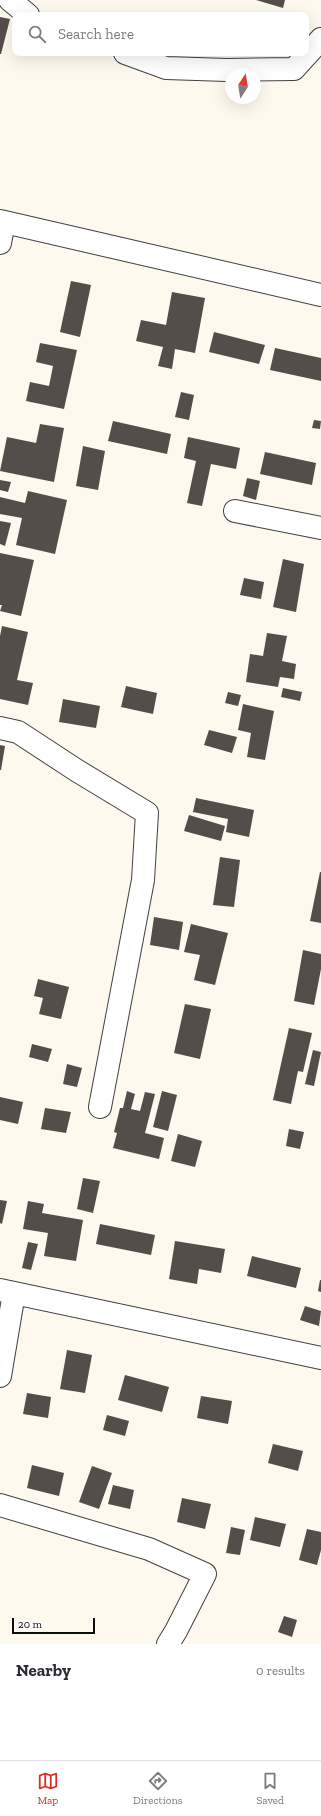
<!DOCTYPE html>
<html lang="en">
<head>
<meta charset="utf-8">
<style>
  :root { --surface:#fff; --page:#f2f2f3; --text:#2b2b33; --muted:#7c7c81; --line:#e1e1e2; --accent:#d93025 }
  body { margin:0; font-family:"Zilla Slab",serif; background:var(--page); color:var(--text) }
  .compass { position:absolute; left:225px; top:68px; width:36px; height:36px; border-radius:50%; background:var(--surface); box-shadow:0 4px 16px #0002; rotate:12deg }
  .scale { position:absolute; left:12px; bottom:10px; width:83px; box-sizing:border-box; padding-left:4px; border:2px solid #0d0d0d; border-top:0; font-size:11px; line-height:14px; white-space:nowrap; color:#0d0d0d; -webkit-text-stroke:3px #fff; paint-order:stroke }
  .list { margin:0; padding:0; list-style:none }
  h2 { display:flex; justify-content:space-between; align-items:center; height:52px; margin:0; padding:0 16px; font-size:17px }
  h2 small { font-size:13px; font-weight:400; color:var(--muted) }
  .icon { flex:none; width:22px; height:22px; fill:none; stroke:currentColor; stroke-width:2; stroke-linecap:round; stroke-linejoin:round }
  .map { position:relative; flex:none; width:321px; height:1644px; overflow:hidden }
  .search { position:absolute; background:var(--surface); box-shadow:0 4px 16px #0002; left:12px; right:12px; top:12px; height:44px; display:flex; align-items:center; gap:10px; box-sizing:border-box; padding:0 14px; border-radius:8px; color:var(--muted); font-size:15px }
  .sheet { height:116px; background:var(--surface) }
  nav { display:flex; justify-content:space-around; align-items:center; box-sizing:border-box; height:56px; border-top:1px solid var(--line); background:var(--surface); font-size:11px; color:var(--muted) }
  nav a { display:grid; justify-items:center; gap:2px }
  nav .on { color:var(--accent) }
  .map>svg:first-child { display:block }
  .building { fill:#544e4b }
  .lines { fill:none; stroke-linecap:round; stroke-linejoin:round }
  .minor-casing { stroke:#404040; stroke-width:24 }
  .minor { stroke:#fff; stroke-width:22 }
</style>
</head>
<body>
<div class="map">
<svg width="321" height="1644" viewBox="0 0 321 1644">
  <rect width="100%" height="100%" fill="#fdf9ef"/>
  <path class="building" d="M256 0H285L283 8Z
    M0 17 10 19 1 54H0Z
    M71 281 91 285 80 337 60 332Z
    M172 292 205 298 195 353 175 349 172 369 158 366 163 347 136 341 141 320 166 325Z
    M214 332 265 345 259 364 209 352Z
    M40 343 77 350 64 409 26 401 30 382 49 386 53 366 36 362Z
    M275 348 321 358V381L270 370Z
    M181 392 194 395 189 420 175 417Z
    M314 420 321 421 320 429 312 428Z
    M113 421 171 434 167 454 108 441Z
    M40 424 64 428 54 482 0 471 7 437 36 443Z
    M188 437 240 448 236 469 211 464 202 506 187 503 196 461 184 458Z
    M83 446 105 451 98 490 76 486Z
    M265 452 316 463 312 485 260 474Z
    M247 478 260 481 256 500 243 496Z
    M0 480 11 482 8 492 0 490Z
    M28 491 67 500 55 554 16 545 22 518 0 514V497L25 503Z
    M0 521 11 523 5 546 0 544Z
    M0 553 34 560 21 616 0 611 2 605H0Z
    M283 559 304 564 296 612 273 607Z
    M244 578 264 582 261 599 240 595Z
    M2 626 28 632 17 680 33 683 28 705 0 699V636Z
    M267 633 287 636 282 661 296 664 294 679 280 677 278 687 246 682 250 654 263 656Z
    M126 686 157 693 153 714 121 707Z
    M283 688 302 692 300 701 281 697Z
    M228 692 241 695 238 706 225 703Z
    M63 699 100 706 96 728 59 722Z
    M243 704 274 711 265 760 247 757 251 733 238 730Z
    M209 730 237 737 232 753 204 745Z
    M0 745 5 746 1 770H0Z
    M196 798 254 810 249 837 226 832 228 819 193 812Z
    M189 815 225 826 221 841 184 831Z
    M220 857 240 860 234 907 213 905Z
    M320 872H321V923L310 921Z
    M154 917 183 922 179 950 150 945Z
    M191 924 228 933 215 985 194 980 200 955 184 952Z
    M303 950 321 954V969L314 1005 294 1001Z
    M38 979 69 987 61 1019 39 1014 43 998 34 996Z
    M185 1004 211 1009 200 1059 174 1053Z
    M289 1028 312 1033 303 1072 298 1071 291 1104 273 1100Z
    M32 1044 52 1049 48 1062 29 1057Z
    M313 1050 321 1052 314 1086 305 1084Z
    M67 1064 82 1068 77 1087 63 1084Z
    M127 1091 135 1094 131 1109 140 1111 145 1092 155 1094 145 1133 164 1138 159 1159 113 1148 117 1133 114 1132 120 1108H123Z
    M162 1091 177 1095 168 1131 153 1127Z
    M0 1097 23 1102 18 1124 0 1120Z
    M45 1108 71 1112 66 1133 41 1129Z
    M289 1129 304 1132 300 1149 286 1146Z
    M178 1134 202 1141 195 1167 171 1161Z
    M83 1178 100 1181 93 1213 77 1209Z
    M0 1200 7 1201 2 1224 0 1223Z
    M28 1201 44 1204 42 1213 83 1220 76 1261 44 1256 48 1233 23 1229Z
    M100 1224 155 1235 151 1255 96 1244Z
    M175 1241 225 1249 221 1273 199 1269 197 1284 169 1279Z
    M28 1242 38 1244 31 1270 22 1268Z
    M252 1256 301 1268 296 1288 247 1276Z
    M320 1280H321V1292L318 1291Z
    M305 1306 321 1311 319 1326 300 1320Z
    M67 1350 92 1355 85 1393 60 1389Z
    M125 1375 169 1387 162 1412 118 1400Z
    M27 1393 51 1397 48 1418 23 1414Z
    M201 1396 232 1401 228 1424 197 1418Z
    M107 1415 129 1421 125 1436 103 1430Z
    M273 1444 303 1451 298 1471 268 1463Z
    M32 1465 64 1473 59 1496 27 1488Z
    M92 1466 112 1473 99 1509 79 1502Z
    M113 1485 134 1490 130 1509 108 1504Z
    M182 1498 211 1504 205 1529 177 1522Z
    M255 1517 286 1524 280 1547 250 1540Z
    M231 1527 245 1530 240 1555 226 1553Z
    M307 1529 321 1532V1550L317 1565 299 1560Z
    M284 1616 297 1620 292 1637 278 1632Z"/>
  <g class="lines">
    <g class="minor-casing">
      <path id="minor" d="M10 0 28 15
        M125 53 166 68 227 70 294 69 321 39
        M0 221 321 295
        M0 243 4 222
        M235 511 321 528
        M0 728 18 732 76 770 147 813 143 880 100 1107
        M0 1290 321 1358
        M0 1376 14 1293
        M0 1505 149 1549 205 1574 176 1631 168 1644"/>
    </g>
    <use href="#minor" class="minor"/>
  </g>
</svg>
<svg class="compass" viewBox="-18 -18 36 36"><path d="M0-13l5 13h-10z" fill="#e53935"/><path d="M0 13l5-13h-10z" fill="#7c7c81"/></svg>
<div class="scale">20 m</div>
<div class="search"><svg class="icon" aria-label="search" viewBox="0 0 24 24"><circle cx="10" cy="10" r="6"/><path d="M15 15l6 6"/></svg>Search here</div>
</div>
<section class="sheet">
<h2>Nearby<small>0 results</small></h2>
<ul class="list">
</ul>
</section>
<nav>
<a class="on"><svg class="icon" aria-label="map" viewBox="0 0 24 24"><path d="M3 6l6-2 6 2 6-2v14l-6 2-6-2-6 2zM9 4v14M15 6v14"/></svg>Map</a>
<a><svg class="icon" aria-label="directions" viewBox="0 0 24 24"><path d="M12 3l9 9-9 9-9-9zM9 14v-3h6M13 9l2 2-2 2"/></svg>Directions</a>
<a><svg class="icon" aria-label="saved" viewBox="0 0 24 24"><path d="M7 4h10v16l-5-4-5 4z"/></svg>Saved</a>
</nav>
</body>
</html>
